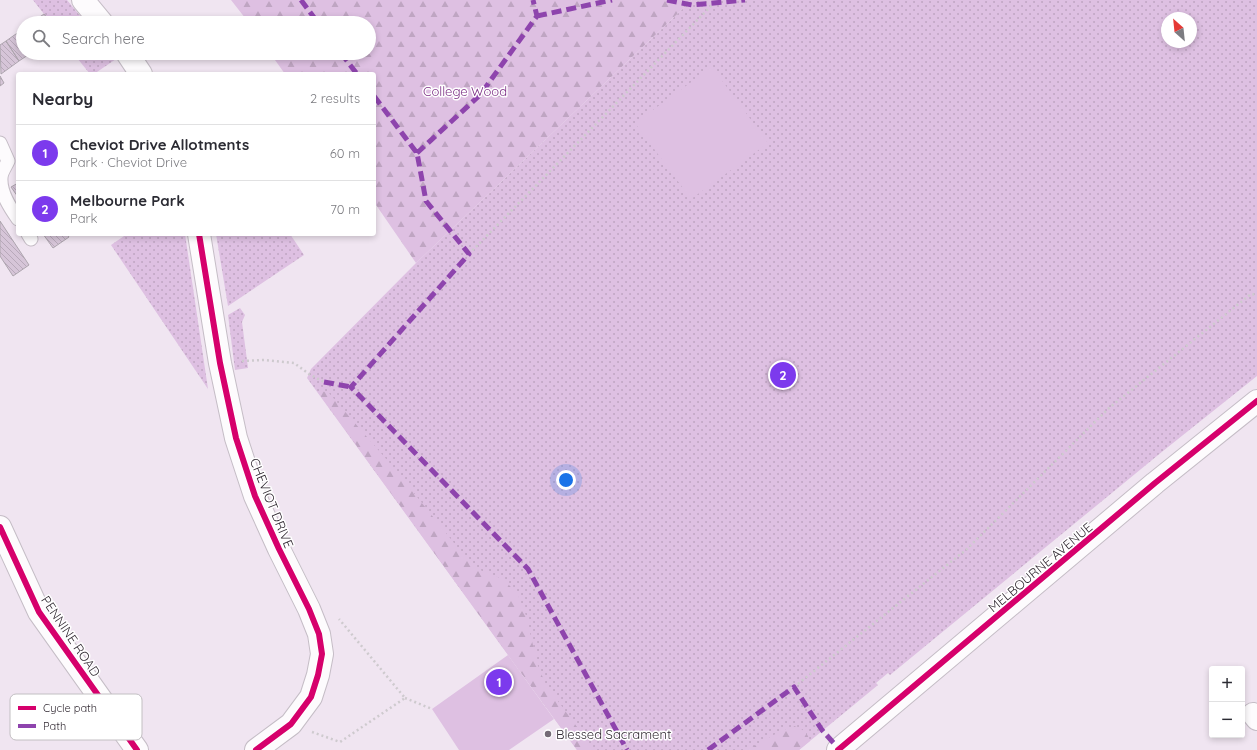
<!DOCTYPE html>
<html lang="en">
<head>
<meta charset="utf-8">
<style>
  :root { --surface:#fff; --page:#f2f2f3; --text:#2b2b33; --muted:#7c7c81; --line:#e1e1e2; --accent:#7c3aed }
  body { margin:0; font-family:Quicksand,sans-serif; background:var(--page); color:var(--text) }
  .controls { position:absolute; right:12px; bottom:12px; display:grid; overflow:hidden; border-radius:4px; box-shadow:0 2px 6px #0003 }
  .controls button { width:36px; height:36px; display:grid; place-items:center; padding:0; border:0; border-bottom:1px solid var(--line); background:var(--surface); color:var(--text); font:20px sans-serif }
  .compass { position:absolute; left:1161px; top:12px; width:36px; height:36px; border-radius:50%; background:var(--surface); box-shadow:0 2px 6px #0003; rotate:333deg }
  .you { position:absolute; left:566px; top:480px; width:14px; height:14px; margin:-10px; border:3px solid #fff; border-radius:50%; background:#1a73e8; box-shadow:0 0 0 6px #1a73e833 }
  .badge { display:grid; place-items:center; width:26px; height:26px; border-radius:50%; background:var(--accent); color:#fff; font-size:13px; font-weight:700 }
  .pin { position:absolute; translate:-50% -50%; border:2px solid #fff; box-shadow:0 1px 4px #0006 }
  .list { margin:0; padding:0; list-style:none }
  h2 { display:flex; justify-content:space-between; align-items:center; height:52px; margin:0; padding:0 16px; font-size:17px }
  h2 small { font-size:13px; font-weight:400; color:var(--muted) }
  .list li { display:grid; grid-template-columns:26px 1fr auto; gap:12px; align-items:center; box-sizing:border-box; height:56px; padding:0 16px; border-top:1px solid var(--line) }
  .list b { display:block; font-size:15px; white-space:nowrap }
  .list p { margin:0; font-size:13px; white-space:nowrap; color:var(--muted) }
  .list em { font-size:13px; font-style:normal; color:var(--muted) }
  .icon { flex:none; width:22px; height:22px; fill:none; stroke:currentColor; stroke-width:2; stroke-linecap:round; stroke-linejoin:round }
  .map { position:relative; flex:none; width:1257px; height:750px; overflow:hidden }
  .search { position:absolute; background:var(--surface); box-shadow:0 2px 6px #0003; left:16px; top:16px; width:360px; height:44px; display:flex; align-items:center; gap:10px; box-sizing:border-box; padding:0 14px; border-radius:22px; color:var(--muted); font-size:15px }
  .panel { position:absolute; background:var(--surface); box-shadow:0 2px 6px #0003; left:16px; top:72px; width:360px; height:164px; border-radius:4px }
  .map>svg:first-child { display:block }
  .grass { fill:url(#grass-dots); fill-rule:evenodd }
  .forest { fill:url(#forest-firs) }
  .garden { fill:#dec0e2 }
  .building { fill:url(#building-back-hatch); stroke:#ada5ae }
  .lines { fill:none; stroke-linecap:round; stroke-linejoin:round }
  .lane-casing { stroke:#c5bdc6; stroke-width:15 }
  .street-casing { stroke:#c5bdc6; stroke-width:24 }
  .path { stroke:#cecace; stroke-width:2.5; stroke-dasharray:2 3; stroke-linecap:butt }
  .lane { stroke:#fdfbfd; stroke-width:13 }
  .street { stroke:#fdfbfd; stroke-width:22 }
  .quiet { stroke:#8e44ad; stroke-width:5; stroke-dasharray:10 5; stroke-linecap:butt }
  .cycleway-casing { stroke:#fff; stroke-width:8 }
  .cycleway { stroke:#d6006c; stroke-width:6 }
  .poi-dot { fill:#746b76; stroke:#fff; stroke-width:1.5 }
  .labels { text-anchor:middle; stroke-width:3; stroke-linejoin:round; paint-order:stroke }
  .park-label { font-size:13px; fill:#7b2d84; stroke:#fff }
  .street-label { font-size:13px; fill:#322a33; stroke:#fff }
  .poi-label { font-size:13px; fill:#322a33; stroke:#fff; text-anchor:start }
  .key { fill:#fff; stroke:#c2bfc2; stroke-width:1 }
  .key-label { font-size:11px; fill:#322a33 }
</style>
</head>
<body>
<div class="map">
<svg width="1257" height="750" viewBox="0 0 1257 750">
  <defs>
    <pattern id="grass-dots" width="8" height="8" patternUnits="userSpaceOnUse"><rect width="8" height="8" fill="#dec0e2"/><path d="M2 2h.1M6 6h.1" fill="none" stroke="#bfa5c2" stroke-width="1.8" stroke-linecap="round"/></pattern>
    <pattern id="forest-firs" width="22" height="20" patternUnits="userSpaceOnUse"><rect width="22" height="20" fill="#dec0e2"/><path d="M5 1l3.5 6h-7zM16 11l3.5 6h-7z" fill="#bfa5c2"/></pattern>
    <pattern id="building-back-hatch" width="6" height="6" patternUnits="userSpaceOnUse"><rect width="6" height="6" fill="#d6c5d8"/><path d="M-1 5l2 2M0 0l6 6M5-1l2 2" fill="none" stroke="#b8a9ba"/></pattern>
  </defs>
  <rect width="100%" height="100%" fill="#f0e5f1"/>
  <path class="grass" d="M33 0H67L86 23H51Z
    M692 0H1257V376L1163 451 890 675 888 673 876 683 878 685 799 750H577L307 378 311 369 416 263ZM1167 18H1191V42H1167Z
    M73 53H111L116 59 94 74H90Z
    M127 234H185L208 389 111 245Z
    M216 234H290L304 255 228 306Z
    M240 308 245 315 242 322 248 368 235 370 228 315Z"/>
  <path class="forest" d="M231 0H692L416 263 374 202V74H285L270 53H369V23H249Z
    M317 391 328 392 393 467 470 563 482 571 500 578 509 585 518 595 526 616 538 666 546 685 594 750H577Z
    M794 726C803 729 807 732 810 741L799 750H747L781 731Z"/>
  <path class="garden" d="M712 67 768 143 691 199 635 123Z
    M508 655 554 719 509 750H459L432 709Z"/>
  <path class="building" d="M44 14 51 23H31Z
    M23 29V53H31L19 61 6 41Z
    M6 41 19 61 1 74 0 45Z
    M0 76 4 83 0 86Z
    M18 183V197L11 187Z
    M0 221 29 265 13 276 0 256Z
    M43 234H67L69 237 53 248Z"/>
  <g class="lines">
    <g class="lane-casing">
      <path id="lane" d="M0 143 8 161C6 166 1 172 1 178 0 193 11 209 18 219
        M28 234 31 239"/>
    </g>
    <g class="street-casing">
      <path id="street" d="M83 0 102 23
        M127 53 141 74
        M199 234 220 363 236 438 255 496 279 549 309 609 319 634 322 654 318 675 311 697 291 724 256 750
        M0 527 39 612 137 750
        M1253 714 1257 719
        M838 750 1155 483 1257 401"/>
    </g>
    <path class="path" d="M469 254 714 3 716 0
      M242 361 264 360 294 363 309 374 324 382
      M794 687 967 549 1109 408 1251 294 1257 295
      M405 698 432 709
      M312 732 340 742 405 698 339 619"/>
    <use href="#lane" class="lane"/>
    <use href="#street" class="street"/>
    <path class="quiet" d="M301 0 318 23
      M667 0 692 5 745 0
      M537 16 612 0
      M341 53 357 74
      M374 96 417 153 426 201 469 254 351 387 528 569 627 750
      M417 153 480 95 537 16 533 0
      M324 382 351 387
      M708 750 794 687 822 730 839 749"/>
    <g class="cycleway-casing">
      <path id="cycleway" d="M199 234 220 363 236 438 255 496 279 549 309 609 319 634 322 654 318 675 311 697 291 724 256 750
        M0 527 39 612 137 750
        M838 750 1155 483 1257 401"/>
    </g>
    <use href="#cycleway" class="cycleway"/>
  </g>
  <circle class="poi-dot" cx="548" cy="734" r="4"/>
  <g class="labels">
    <g class="park-label">
      <text x="465" y="96">College Wood</text>
    </g>
    <g class="street-label">
      <text transform="translate(272 503) rotate(68)" y="5">CHEVIOT DRIVE</text>
      <text transform="translate(1040 567) rotate(-40)" y="5">MELBOURNE AVENUE</text>
      <text transform="translate(71 636) rotate(56)" y="5">PENNINE ROAD</text>
    </g>
    <g class="poi-label">
      <text x="556" y="739">Blessed Sacrament</text>
    </g>
  </g>
  <rect x="10" y="694" width="132" height="46" rx="6" class="key"/>
  <rect x="18" y="706" width="18" height="4" fill="#d6006c"/>
  <rect x="18" y="724" width="18" height="4" fill="#8e44ad"/>
  <g class="key-label">
    <text x="43" y="712">Cycle path</text>
    <text x="43" y="730">Path</text>
  </g>
</svg>
<div class="controls">
<button>+</button>
<button>−</button>
</div>
<svg class="compass" viewBox="-18 -18 36 36"><path d="M0-13l5 13h-10z" fill="#e53935"/><path d="M0 13l5-13h-10z" fill="#7c7c81"/></svg>
<div class="you"></div>
<div class="pin badge" style="left:499px;top:682px">1</div>
<div class="pin badge" style="left:783px;top:375px">2</div>
<div class="search"><svg class="icon" aria-label="search" viewBox="0 0 24 24"><circle cx="10" cy="10" r="6"/><path d="M15 15l6 6"/></svg>Search here</div>
<section class="panel">
<h2>Nearby<small>2 results</small></h2>
<ul class="list">
<li><span class="badge">1</span><div><b>Cheviot Drive Allotments</b><p>Park · Cheviot Drive</p></div><em>60 m</em></li>
<li><span class="badge">2</span><div><b>Melbourne Park</b><p>Park</p></div><em>70 m</em></li>
</ul>
</section>
</div>
</body>
</html>
